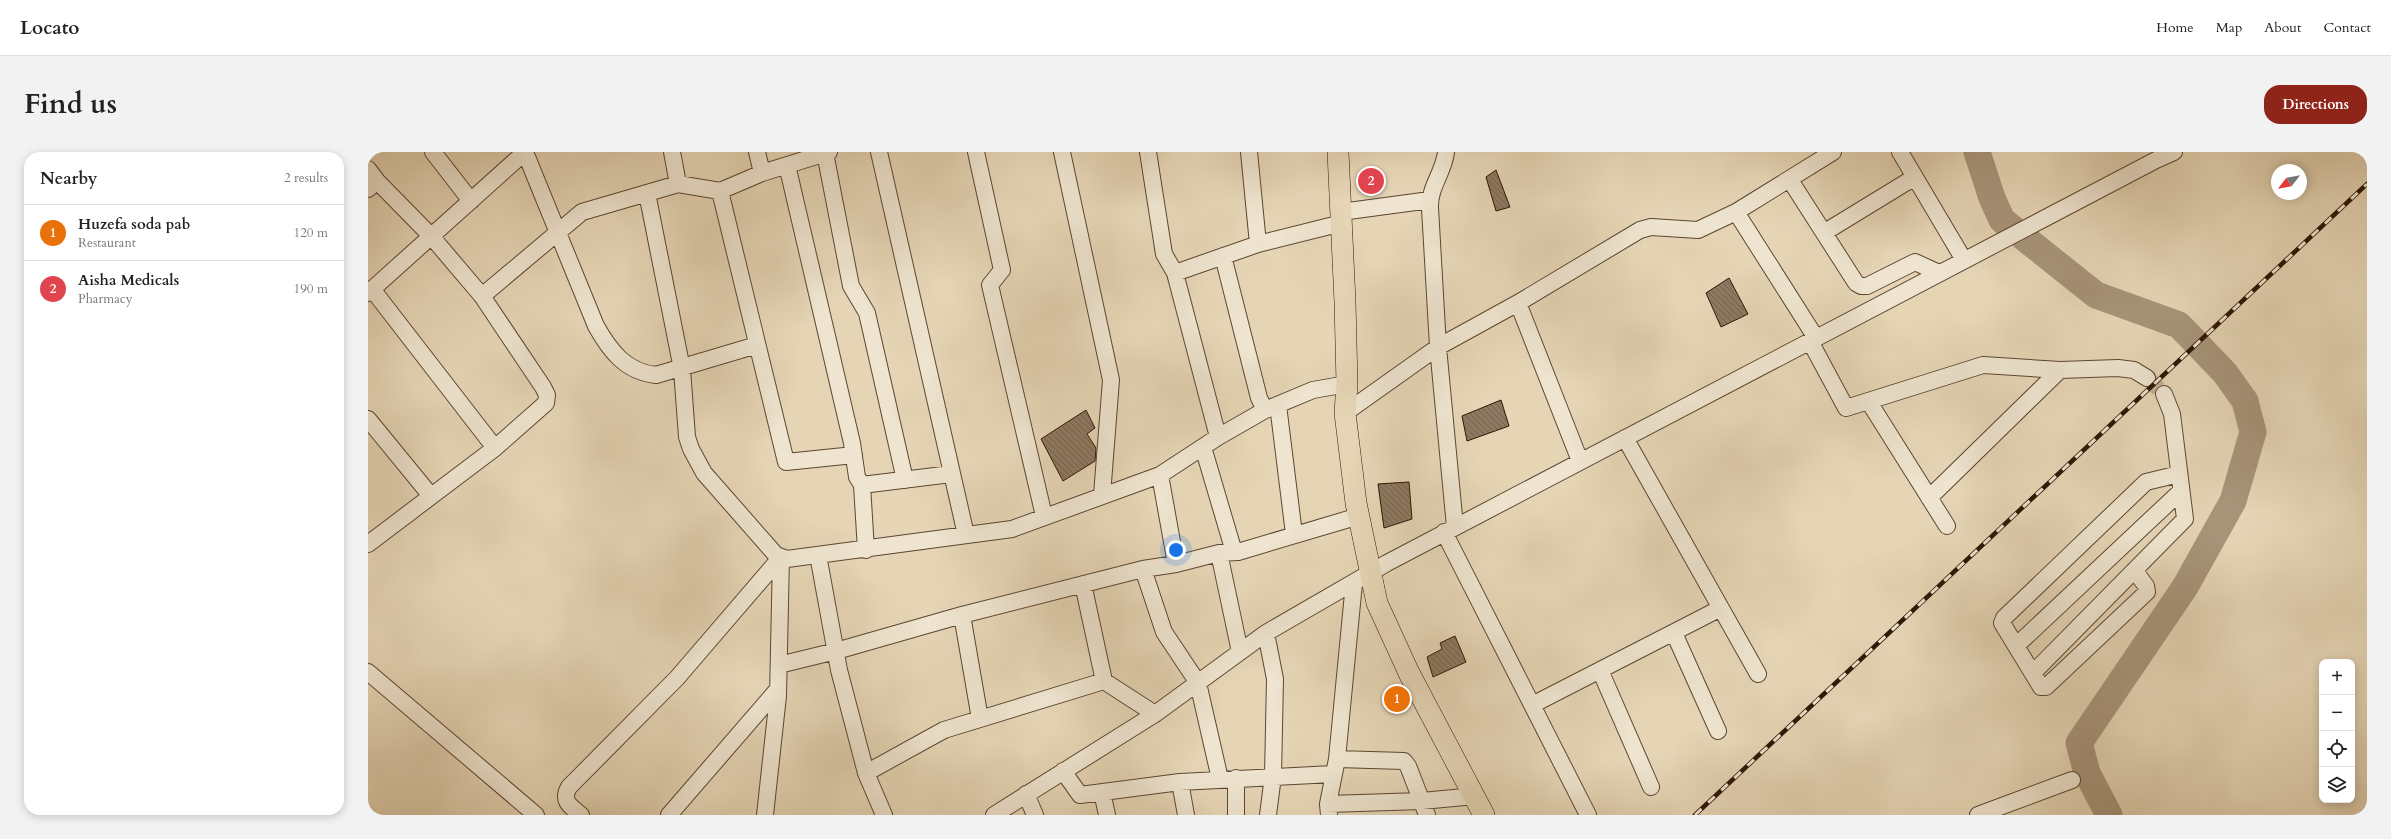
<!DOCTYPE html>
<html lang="en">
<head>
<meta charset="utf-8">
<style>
  :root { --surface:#fff; --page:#f2f2f2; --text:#222; --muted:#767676; --line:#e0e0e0; --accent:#8f2418 }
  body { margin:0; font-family:Cardo,serif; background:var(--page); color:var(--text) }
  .controls { position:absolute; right:12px; bottom:12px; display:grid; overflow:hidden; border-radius:8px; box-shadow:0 2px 10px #0003 }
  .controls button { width:36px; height:36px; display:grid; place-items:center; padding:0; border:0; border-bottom:1px solid var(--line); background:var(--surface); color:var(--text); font:20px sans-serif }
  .compass { position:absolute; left:1903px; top:12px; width:36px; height:36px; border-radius:50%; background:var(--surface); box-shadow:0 2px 10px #0003; rotate:239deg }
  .you { position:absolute; left:808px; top:398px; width:14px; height:14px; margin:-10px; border:3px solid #fff; border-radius:50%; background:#1a73e8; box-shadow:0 0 0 6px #1a73e833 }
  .badge { display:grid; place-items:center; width:26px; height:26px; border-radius:50%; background:var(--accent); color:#fff; font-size:13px; font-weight:700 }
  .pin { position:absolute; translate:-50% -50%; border:2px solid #fff; box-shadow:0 1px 4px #0006 }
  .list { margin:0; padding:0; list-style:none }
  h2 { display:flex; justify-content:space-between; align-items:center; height:52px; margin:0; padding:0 16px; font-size:17px }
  h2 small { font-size:13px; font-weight:400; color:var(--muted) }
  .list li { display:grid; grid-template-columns:26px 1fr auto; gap:12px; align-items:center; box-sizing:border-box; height:56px; padding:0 16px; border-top:1px solid var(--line) }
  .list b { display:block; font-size:15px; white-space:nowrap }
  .list p { margin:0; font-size:13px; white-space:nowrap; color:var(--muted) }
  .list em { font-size:13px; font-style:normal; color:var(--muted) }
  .icon { flex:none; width:22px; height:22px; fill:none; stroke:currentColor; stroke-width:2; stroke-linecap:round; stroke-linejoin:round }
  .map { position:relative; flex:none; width:1999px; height:663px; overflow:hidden; border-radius:16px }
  header { display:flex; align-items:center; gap:24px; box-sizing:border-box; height:56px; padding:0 20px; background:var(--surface); border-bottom:1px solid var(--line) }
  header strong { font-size:19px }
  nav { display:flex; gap:22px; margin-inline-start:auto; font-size:14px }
  .intro { display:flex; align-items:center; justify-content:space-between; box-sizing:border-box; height:96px; padding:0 24px }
  h1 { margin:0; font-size:28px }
  .button { padding:10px 18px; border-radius:16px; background:var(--accent); color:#fff; font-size:14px; font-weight:700 }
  main { display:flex; gap:24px; padding:0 24px }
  aside { flex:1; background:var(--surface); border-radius:16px; box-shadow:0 2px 10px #0003 }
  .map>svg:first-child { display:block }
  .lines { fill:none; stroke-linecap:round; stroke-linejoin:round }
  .river { stroke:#a79479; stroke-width:27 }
  .building { fill:url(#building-back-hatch); stroke:#2e1605 }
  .minor-tunnel { stroke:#c0af92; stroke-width:16; stroke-dasharray:16 8; stroke-linecap:butt }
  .minor-casing { stroke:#5c4631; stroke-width:18 }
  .major-casing { stroke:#2e1605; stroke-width:22 }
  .minor { stroke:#eee4cf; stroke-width:16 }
  .major { stroke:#e5d5b5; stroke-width:21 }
  .rail-casing { stroke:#2e1605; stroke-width:4.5 }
  .rail { stroke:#eee4cf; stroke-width:3; stroke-dasharray:9; stroke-linecap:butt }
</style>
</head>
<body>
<header>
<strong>Locato</strong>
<nav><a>Home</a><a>Map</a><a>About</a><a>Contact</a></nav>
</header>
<div class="intro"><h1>Find us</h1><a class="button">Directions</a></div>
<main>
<aside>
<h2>Nearby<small>2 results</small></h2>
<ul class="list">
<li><span class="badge" style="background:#e8710a">1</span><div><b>Huzefa soda pab</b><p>Restaurant</p></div><em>120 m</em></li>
<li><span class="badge" style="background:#e0444e">2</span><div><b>Aisha Medicals</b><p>Pharmacy</p></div><em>190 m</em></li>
</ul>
</aside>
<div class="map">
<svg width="1999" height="663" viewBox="0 0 1999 663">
  <defs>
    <pattern id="building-back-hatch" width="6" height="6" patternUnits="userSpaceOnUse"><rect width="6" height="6" fill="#8d7961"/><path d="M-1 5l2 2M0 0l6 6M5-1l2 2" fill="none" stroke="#74624e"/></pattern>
  </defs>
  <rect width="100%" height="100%" fill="#e5d5b5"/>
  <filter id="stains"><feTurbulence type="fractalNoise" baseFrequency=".005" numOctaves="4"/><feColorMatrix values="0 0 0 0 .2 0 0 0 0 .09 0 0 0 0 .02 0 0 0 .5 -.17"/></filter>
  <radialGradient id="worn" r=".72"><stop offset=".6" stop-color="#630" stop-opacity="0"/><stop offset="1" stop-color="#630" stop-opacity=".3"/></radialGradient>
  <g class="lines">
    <path class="river" d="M1609 0 1624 46 1634 68 1728 143 1811 173 1857 221 1877 249 1885 280 1865 349 1817 435 1711 591 1719 621 1741 663"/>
  </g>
  <path class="building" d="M1128 18 1142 55 1128 59 1118 25Z
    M1361 126 1380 162 1353 175 1338 141Z
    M1133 248 1141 274 1099 289 1094 264Z
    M718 258 727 276 719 282 728 296 727 309 695 329 673 287Z
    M1041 330 1044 367 1016 376 1010 332Z
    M1087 484 1098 510 1065 525 1059 505 1074 497 1072 491Z"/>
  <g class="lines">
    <path class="minor-tunnel" d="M1779 226 1796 242"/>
    <g class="minor-casing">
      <path id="minor" d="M65 0 103 49
        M157 0 228 174C242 199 258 220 288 223L389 193
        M304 0 310 32
        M389 0 394 21 461 0
        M511 0 598 383
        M608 0 634 118 622 133 676 364
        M694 0 743 228 734 343
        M780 0 796 102 807 121 890 92 974 71
        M881 0 890 92
        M1078 0C1076 20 1061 35 1062 56L1070 195 1087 375
        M1532 0 1596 108
        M457 1 483 134 499 161 537 328
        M419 13 484 291 489 325 494 333 583 322
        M0 17 9 29
        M394 21 352 39 418 310 486 303
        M1422 28 1488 131 1493 134H1499L1547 110 1571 121
        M0 37 9 29 63 84 114 144 214 60 310 32 352 39
        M279 41 314 217 319 285 323 297 336 321 408 403 419 407 644 377 792 323 850 285
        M973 60 1062 48
        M1368 60 1448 186
        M1457 80 1547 25
        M855 104 891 246 897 258 945 238 979 232
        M807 121 850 285 897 258
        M4 137 127 296
        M0 141 157 0
        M1150 151 1212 309
        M1442 189 1478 256 1615 213 1692 218 1750 216 1766 218 1779 226
        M1501 250 1579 374
        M910 253 926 382
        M977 261 1070 195 1150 151 1272 78 1283 75 1330 78 1368 60 1465 0
        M0 267 63 344
        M1257 286 1390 522
        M835 295 866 400
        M792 323 808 412
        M494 333 498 398
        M1561 346 1692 218
        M1076 380 1220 663
        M0 392 127 296 178 251 179 243 175 235 114 144
        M851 401 872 500
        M450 403 471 518 498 621 516 663
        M775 417 796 480 830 531 852 627
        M1767 419 1778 434 1779 440 1678 535H1673L1634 471 1636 466 1778 330 1811 322
        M715 432 736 529 787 562
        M594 463 612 567
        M898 481 907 527 905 624 900 663
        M1306 481 1350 579
        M1649 493 1813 339
        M411 513 468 499 594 463 775 417 808 412 851 401 870 400 991 364
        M1232 518 1283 635
        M0 520 168 663
        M1665 521 1817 367 1804 262 1796 242
        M1164 553 1353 456
        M969 607 1036 609 1040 614 1059 663
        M695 619 712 643 812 630 965 622
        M498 621 576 578 736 529
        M812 630 818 663
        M734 640 739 663
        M658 642 667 663
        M960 652 1054 649 1107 644
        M213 663C202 654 193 649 201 635L309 526 413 405
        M301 663 410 537
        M397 663 410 544 413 405
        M626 663 787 562 898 481 1019 411 1788 8 1806 0
        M868 663V626
        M961 663 960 652 969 607 986 431
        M1610 663 1704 628"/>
    </g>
    <g class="major-casing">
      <path id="major" d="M970 0 977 150 979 232 977 261 988 351 1009 451 1041 521 1116 663"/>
    </g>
    <use href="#minor" class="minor"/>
    <use href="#major" class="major"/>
    <g class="rail-casing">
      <path id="rail" d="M1327 663 1999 32"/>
    </g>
    <use href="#rail" class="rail"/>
  </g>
  <rect width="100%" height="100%" filter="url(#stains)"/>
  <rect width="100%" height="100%" fill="url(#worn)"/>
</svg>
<div class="controls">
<button>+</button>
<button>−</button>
<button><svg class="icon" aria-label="locate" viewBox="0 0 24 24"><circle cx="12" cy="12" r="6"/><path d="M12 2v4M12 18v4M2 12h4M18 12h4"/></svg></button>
<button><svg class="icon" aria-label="layers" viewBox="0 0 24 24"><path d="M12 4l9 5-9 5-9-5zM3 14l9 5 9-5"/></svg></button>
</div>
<svg class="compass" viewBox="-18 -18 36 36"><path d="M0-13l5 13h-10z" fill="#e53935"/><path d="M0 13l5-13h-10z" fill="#767676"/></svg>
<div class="you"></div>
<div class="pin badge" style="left:1029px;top:547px;background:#e8710a">1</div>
<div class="pin badge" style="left:1003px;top:29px;background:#e0444e">2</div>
</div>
</main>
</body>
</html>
